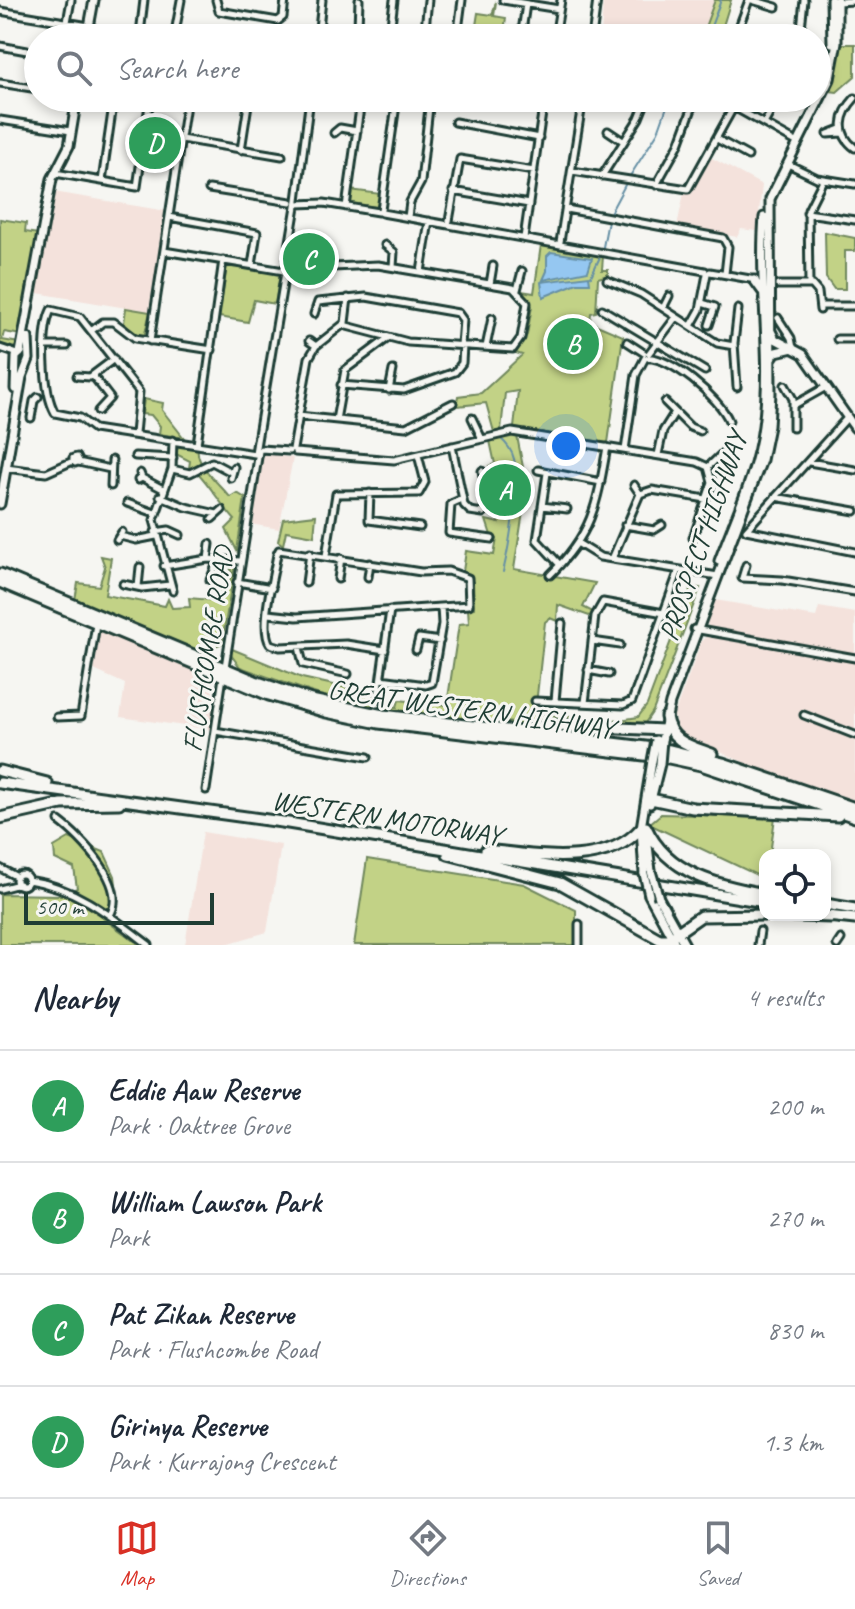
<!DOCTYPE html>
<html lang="en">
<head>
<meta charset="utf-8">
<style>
  :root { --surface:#fff; --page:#f6f6f7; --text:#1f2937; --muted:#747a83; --line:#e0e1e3; --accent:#d93025 }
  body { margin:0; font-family:Caveat,sans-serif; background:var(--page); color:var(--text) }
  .controls { position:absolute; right:24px; bottom:24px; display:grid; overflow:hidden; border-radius:16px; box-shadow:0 4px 12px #0003 }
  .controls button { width:72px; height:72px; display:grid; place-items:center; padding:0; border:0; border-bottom:2px solid var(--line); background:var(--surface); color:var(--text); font:40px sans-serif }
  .scale { position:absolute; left:24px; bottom:20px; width:190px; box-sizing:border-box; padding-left:8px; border:4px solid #1f3d34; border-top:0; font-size:22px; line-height:28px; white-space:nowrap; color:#1f3d34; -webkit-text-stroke:6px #f6f6f2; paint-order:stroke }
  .you { position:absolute; left:566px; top:446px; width:28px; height:28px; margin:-20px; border:6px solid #fff; border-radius:50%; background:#1a73e8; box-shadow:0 0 0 12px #1a73e833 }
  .badge { display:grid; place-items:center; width:52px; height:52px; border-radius:50%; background:var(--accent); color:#fff; font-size:26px; font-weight:700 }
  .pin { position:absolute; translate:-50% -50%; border:4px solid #fff; box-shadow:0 2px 8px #0006 }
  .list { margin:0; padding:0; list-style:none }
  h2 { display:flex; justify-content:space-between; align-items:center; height:104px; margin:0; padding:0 32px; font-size:34px }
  h2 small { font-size:26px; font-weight:400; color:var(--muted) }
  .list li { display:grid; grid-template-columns:52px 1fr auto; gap:24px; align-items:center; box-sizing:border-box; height:112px; padding:0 32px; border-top:2px solid var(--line) }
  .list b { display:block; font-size:30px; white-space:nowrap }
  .list p { margin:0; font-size:26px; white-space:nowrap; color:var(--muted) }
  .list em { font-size:26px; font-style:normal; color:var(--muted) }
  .icon { flex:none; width:44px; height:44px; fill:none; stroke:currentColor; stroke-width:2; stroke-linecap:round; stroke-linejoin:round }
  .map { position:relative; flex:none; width:855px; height:945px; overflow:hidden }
  .search { position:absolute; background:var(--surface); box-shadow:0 4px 12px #0003; left:24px; right:24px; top:24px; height:88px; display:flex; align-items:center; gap:20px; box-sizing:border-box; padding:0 28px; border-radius:44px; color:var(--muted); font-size:30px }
  .sheet { height:552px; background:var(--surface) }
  nav { display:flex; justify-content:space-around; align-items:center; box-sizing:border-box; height:112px; border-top:2px solid var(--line); background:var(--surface); font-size:22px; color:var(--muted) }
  nav a { display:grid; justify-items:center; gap:4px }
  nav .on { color:var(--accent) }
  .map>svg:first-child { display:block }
  .built { fill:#f4e2dc }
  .green { fill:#c2d286; stroke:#70885d; stroke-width:2 }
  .water { fill:#95c7f1; stroke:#6690a5; stroke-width:2 }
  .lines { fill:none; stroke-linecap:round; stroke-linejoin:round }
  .stream { stroke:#6690a5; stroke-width:2 }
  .minor-casing { stroke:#1f3d34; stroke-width:11 }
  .major-casing { stroke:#1f3d34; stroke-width:13 }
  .highway-casing { stroke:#1f3d34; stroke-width:15 }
  .minor { stroke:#f6f6f2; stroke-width:5 }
  .major { stroke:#f6f6f2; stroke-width:7 }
  .highway { stroke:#f6f6f2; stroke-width:9 }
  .major-bridge-casing { stroke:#1f3d34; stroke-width:13; stroke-linecap:butt }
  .major-bridge { stroke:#f6f6f2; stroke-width:7 }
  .labels { text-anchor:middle; stroke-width:6; stroke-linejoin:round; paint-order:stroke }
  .street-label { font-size:28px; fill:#1f3d34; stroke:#f6f6f2 }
</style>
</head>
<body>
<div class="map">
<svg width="855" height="945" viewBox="0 0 855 945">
  <rect width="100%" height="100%" fill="#f6f6f2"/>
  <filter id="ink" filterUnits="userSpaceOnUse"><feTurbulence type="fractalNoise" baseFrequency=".0125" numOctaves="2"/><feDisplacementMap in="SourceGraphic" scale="16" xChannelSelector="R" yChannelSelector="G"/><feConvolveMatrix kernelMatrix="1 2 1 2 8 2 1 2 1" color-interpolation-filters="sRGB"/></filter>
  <g filter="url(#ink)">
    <path class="built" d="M603 0H715L705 27 695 38H601Z
      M710 157 762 185 757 231 741 229 737 237 677 226 684 193 693 190Z
      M54 192 166 211 150 312 37 293Z
      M264 453 293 458 279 529 250 524Z
      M715 600 816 617 819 607 855 613V654L709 628 707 623Z
      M100 631 208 677 213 685V730L120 717 125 684 94 670Z
      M707 636 855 663V730L802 709 800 718 855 740V802L761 770 678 733 674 715 702 640Z
      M203 832 281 845 267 932 223 945H185Z"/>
    <path class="green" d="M715 0H731L723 26 713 38H695L705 27Z
      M496 2 494 16 506 18 503 38H474L478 13 492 15Z
      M841 44H855V76L837 92 829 91Z
      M350 190 381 194 379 207 349 204Z
      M0 219 26 223 25 232 39 234 22 335 4 332 2 340 19 343 13 349 0 345Z
      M294 231 323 238 324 247 329 249 326 270 319 271 317 280 287 275Z
      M825 232 855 238V251H845V289H834L826 278Z
      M541 245 603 256 602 270H608V275L598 278 596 312 591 313 590 322 623 336 608 443 514 428 518 391 505 393 501 430 494 432 486 403 456 406 458 396 481 393 522 355 516 353 527 335 532 306 522 291 534 293Z
      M227 265 280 274 275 304 254 300 248 322 219 317Z
      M126 308 150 312 144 337 135 335 124 323Z
      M144 399 163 403 162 410 184 438 159 434 160 426 151 415 142 414Z
      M509 436H517L523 467 520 486 527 487 514 569 595 583 583 607 593 612 592 617 558 605 557 621 550 618 545 622 535 714 620 720 638 717 647 705 691 587 700 588 653 711 643 726H545L453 717 444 720 380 709 381 704 397 707 399 700 447 705 459 624 469 623 468 609 474 608 473 582 463 571 466 551 494 555 497 539 491 535 486 520 499 523 502 504 496 470 490 471 489 466 495 464 490 441Z
      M178 445 198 448C195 465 218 482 230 497L237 493 245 498 237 551 226 529 235 520C221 505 212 488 198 473L188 475 190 461 176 454Z
      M316 515 314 536 286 531 283 545 278 541 283 519Z
      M101 556 111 558 105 595 165 606 168 599 172 608 190 607 189 598 212 600 217 591H224L232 574 229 563H234L235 565 222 643 202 652 75 600 78 583 99 586 105 567Z
      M232 649 302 678 375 694 373 707 342 703 240 667 231 655Z
      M661 814 775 817 770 855H765V879L649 824Z
      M69 838 104 852 115 876 118 902 104 919 140 945H0V894L62 895 77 888 74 868 55 859 54 847Z
      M367 859 524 884 576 910V945H354Z"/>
    <path class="water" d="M551 252 592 258 588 271 543 280 547 271V256Z
      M589 276 590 283H577L543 297 541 282Z"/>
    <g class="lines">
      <path class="stream" d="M702 38 710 29 721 0
        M630 176 658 132 670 98
        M610 213 625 185
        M603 247 608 221
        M591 276 600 257
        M500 438C506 443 512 451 514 459 520 483 509 548 503 572"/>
      <g class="minor-casing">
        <path id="minor" d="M216 0 219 11 278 21 283 17 285 0
          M359 0 358 27 419 38
          M503 0 559 9
          M752 0 776 7
          M836 2 855 1
          M0 11 89 26
          M67 22 71 0
          M390 33 394 0
          M740 33 758 38
          M140 34 144 0
          M140 34 165 38
          M174 38 181 0
          M318 38 322 0
          M424 38 428 0
          M457 38 462 0
          M521 38 526 4
          M555 38 561 0
          M592 38 597 0
          M735 38 749 0
          M800 38 804 0
          M0 46 38 53
          M0 83 38 89
          M519 98 543 106 524 238
          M718 98 798 143
          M855 98C840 114 836 134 855 148
          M0 120 71 131
          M455 122 539 138
          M764 124 778 98
          M841 129 828 134 842 133
          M608 131 623 141
          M334 133 340 128 357 131
          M181 139 282 156
          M717 139 748 156
          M241 150 249 98
          M788 164 817 178 855 184
          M572 171 688 189 733 108
          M55 173 137 187 150 98
          M602 176 639 118 647 98
          M102 181 114 98
          M656 185 679 144 696 98
          M209 189 291 202
          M453 191 529 204
          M297 200 310 98
          M297 204 324 203 378 212
          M346 207 361 101
          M566 209 723 238 728 247 725 274
          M381 210 397 98
          M382 213 705 271
          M807 213 855 220
          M169 217 257 233 252 265
          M408 217 410 202 421 182 430 98
          M449 221 460 159 534 171
          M560 242 583 98
          M385 245 394 252 393 267
          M164 251 284 271
          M332 267 378 265 513 288 527 303 521 338 513 349 408 342 343 325
          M421 272 429 221
          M710 272 756 280
          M607 280 641 294 717 343 734 346
          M490 284 493 266
          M809 284 808 210 823 180
          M778 285H812L818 292 820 310
          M517 290 522 271
          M702 303 715 307 709 325
          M821 306H855
          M663 308 669 296
          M602 309 705 371
          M314 314 318 302 366 297 458 313 463 320 461 345
          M778 318 791 338 793 348
          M691 326 700 310 707 274
          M91 331 103 322H114L135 338 212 350
          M837 339H855
          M150 341 187 98
          M309 341 316 346
          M627 342 644 353
          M47 346H67
          M486 347 492 318
          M0 348 18 354
          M649 353 676 317
          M645 358C668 354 720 398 729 421
          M77 376 90 377 114 359
          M93 376 110 398 98 411
          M341 385 404 390 455 372 462 363 463 346
          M785 385 793 399V428
          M737 387 734 343 738 309
          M389 390 393 370
          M665 402 690 427 700 431
          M794 405 826 387
          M298 416 406 427 453 403
          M31 418 34 401 38 397
          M472 418 482 439
          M847 418 746 530 855 552
          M336 420 345 370 388 338
          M135 434 139 392 80 317 51 310C41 331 43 392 55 413L80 418 94 429 255 454
          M197 444 223 260
          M452 446 464 505 470 511 483 513 489 505 482 471
          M261 449 289 451
          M293 449 309 358 316 346 345 323 348 298
          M625 450 636 375 645 358
          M295 452 394 460 512 432 697 462 708 467
          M255 453 297 200
          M658 455 663 431 675 412
          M135 456 173 458
          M77 457 79 461 75 463 73 458Z
          M78 462 110 469
          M809 462 855 470
          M708 467 725 451
          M6 468 46 473 73 461
          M172 469 190 473 212 462 231 472
          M538 470 601 482
          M547 473 537 540 560 565
          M142 478 163 489
          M231 478 234 467
          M138 480 142 478 140 473
          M634 485 640 494
          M111 486 112 460
          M370 493 369 520 420 527
          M160 496 186 507 217 514
          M775 497 855 511
          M462 499 451 504 449 533 492 539
          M127 503 155 513
          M542 506 567 509
          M212 519 222 510
          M625 525 654 530 662 525
          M155 532 169 530 180 535
          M120 536 136 540 156 536
          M693 538 712 482 708 467
          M117 540 122 532
          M579 544 600 557 718 576
          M326 556 336 494 419 493 425 482 418 455
          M208 559 210 544
          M612 559 640 494 652 490 706 499
          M746 565 742 578 782 580 855 592
          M164 566 208 559 240 561
          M550 575C593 533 597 504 607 447
          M368 577 370 563
          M338 579 341 558
          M210 580 219 558
          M237 582 272 588
          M306 583 310 553
          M123 584 142 588 170 585
          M138 587 140 567
          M173 591 154 520 172 469 173 440
          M268 614 297 617 469 605 468 578 448 571 421 572 279 550 277 554C274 574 259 628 270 644L280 647 346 644 385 650
          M694 629 855 658
          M592 641 620 645
          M299 647 303 664 348 674
          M416 650 419 638 440 641
          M225 667 259 451
          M588 670 609 674
          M381 679 426 685 432 683 442 624 441 607
          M535 701 623 705 632 701 679 570
          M555 701 562 623
          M585 703 595 616 603 602 664 613
          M377 704 390 610
          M804 715 855 735
          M57 717 81 716 96 624
          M215 731 368 757
          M206 790 223 677
          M59 821C82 838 128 886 110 915
          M0 868 17 877
          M16 880a6 6 0 1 1 12 0a6 6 0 1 1-12 0Z
          M28 880C76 887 111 916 149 945
          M0 889 19 884
          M579 945V924
          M758 945 760 931
          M837 945 841 939"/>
      </g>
      <g class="major-casing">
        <path id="major" d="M831 0 832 43
          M87 38 94 0
          M754 280 762 291
          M771 331 775 339 803 354 855 428
          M20 353 52 179 69 146 77 98
          M771 359 776 352 793 348
          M15 389 16 357 21 352
          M0 504 22 377 29 359 28 338
          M719 561C735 517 757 473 763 426 773 357 758 286 764 217
          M662 740 670 703 762 460 769 426 771 393 770 199 830 79 837 42V0
          M650 804 660 764
          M646 828 651 871
          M644 874 641 828 652 761
          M649 895 676 945
          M659 898 685 945"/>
      </g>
      <g class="highway-casing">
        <path id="highway" d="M0 574 255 681 311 700 383 715 670 750 723 763 855 808
          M0 582 269 695 326 712 379 723 669 758 701 765 855 817
          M666 717C670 742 691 746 712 754
          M528 729 553 725 664 730
          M0 771 47 783
          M0 783 282 822 765 902
          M651 799 693 808 838 816
          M0 818 62 804 119 803
          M646 827C667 874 720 886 765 894
          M486 850C533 855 606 869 641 828
          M448 854 560 883 670 945
          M825 904 855 909
          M772 915 831 917
          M827 916 855 919
          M661 939H668L701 916 765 915"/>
      </g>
      <use href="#minor" class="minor"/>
      <use href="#major" class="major"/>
      <use href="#highway" class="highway"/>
      <g class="major-bridge-casing">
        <path id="major-bridge" d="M652 761 656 740
          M660 764 662 740
          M651 871 659 898
          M644 874 649 895"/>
      </g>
      <use href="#major-bridge" class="major-bridge"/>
    </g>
  </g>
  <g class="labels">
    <g class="street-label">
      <text transform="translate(702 536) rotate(-71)" y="10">PROSPECT HIGHWAY</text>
      <text transform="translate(207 649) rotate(-81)" y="10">FLUSHCOMBE ROAD</text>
      <text transform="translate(471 708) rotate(8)" y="10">GREAT WESTERN HIGHWAY</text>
      <text transform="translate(387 817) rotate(9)" y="10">WESTERN MOTORWAY</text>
    </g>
  </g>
</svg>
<div class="controls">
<button><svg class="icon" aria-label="locate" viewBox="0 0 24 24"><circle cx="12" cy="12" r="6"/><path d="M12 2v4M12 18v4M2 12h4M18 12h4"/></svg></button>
</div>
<div class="scale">500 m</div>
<div class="you"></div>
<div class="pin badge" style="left:505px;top:490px;background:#2e9e5b">A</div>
<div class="pin badge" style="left:573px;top:344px;background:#2e9e5b">B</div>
<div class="pin badge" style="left:309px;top:259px;background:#2e9e5b">C</div>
<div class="pin badge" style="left:155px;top:143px;background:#2e9e5b">D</div>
<div class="search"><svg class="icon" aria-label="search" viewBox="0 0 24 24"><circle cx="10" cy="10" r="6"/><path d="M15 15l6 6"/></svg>Search here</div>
</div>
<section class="sheet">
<h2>Nearby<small>4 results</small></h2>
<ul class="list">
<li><span class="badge" style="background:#2e9e5b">A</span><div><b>Eddie Aaw Reserve</b><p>Park · Oaktree Grove</p></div><em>200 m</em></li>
<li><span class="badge" style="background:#2e9e5b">B</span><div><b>William Lawson Park</b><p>Park</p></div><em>270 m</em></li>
<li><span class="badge" style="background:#2e9e5b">C</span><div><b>Pat Zikan Reserve</b><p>Park · Flushcombe Road</p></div><em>830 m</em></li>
<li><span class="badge" style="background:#2e9e5b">D</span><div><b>Girinya Reserve</b><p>Park · Kurrajong Crescent</p></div><em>1.3 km</em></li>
</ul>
</section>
<nav>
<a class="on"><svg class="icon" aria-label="map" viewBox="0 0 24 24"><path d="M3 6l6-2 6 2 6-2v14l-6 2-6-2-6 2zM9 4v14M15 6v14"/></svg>Map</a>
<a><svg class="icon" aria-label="directions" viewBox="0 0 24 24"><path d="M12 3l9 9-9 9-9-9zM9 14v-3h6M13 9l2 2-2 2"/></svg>Directions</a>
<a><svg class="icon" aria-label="saved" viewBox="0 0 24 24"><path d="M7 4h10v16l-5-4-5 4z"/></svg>Saved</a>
</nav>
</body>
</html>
